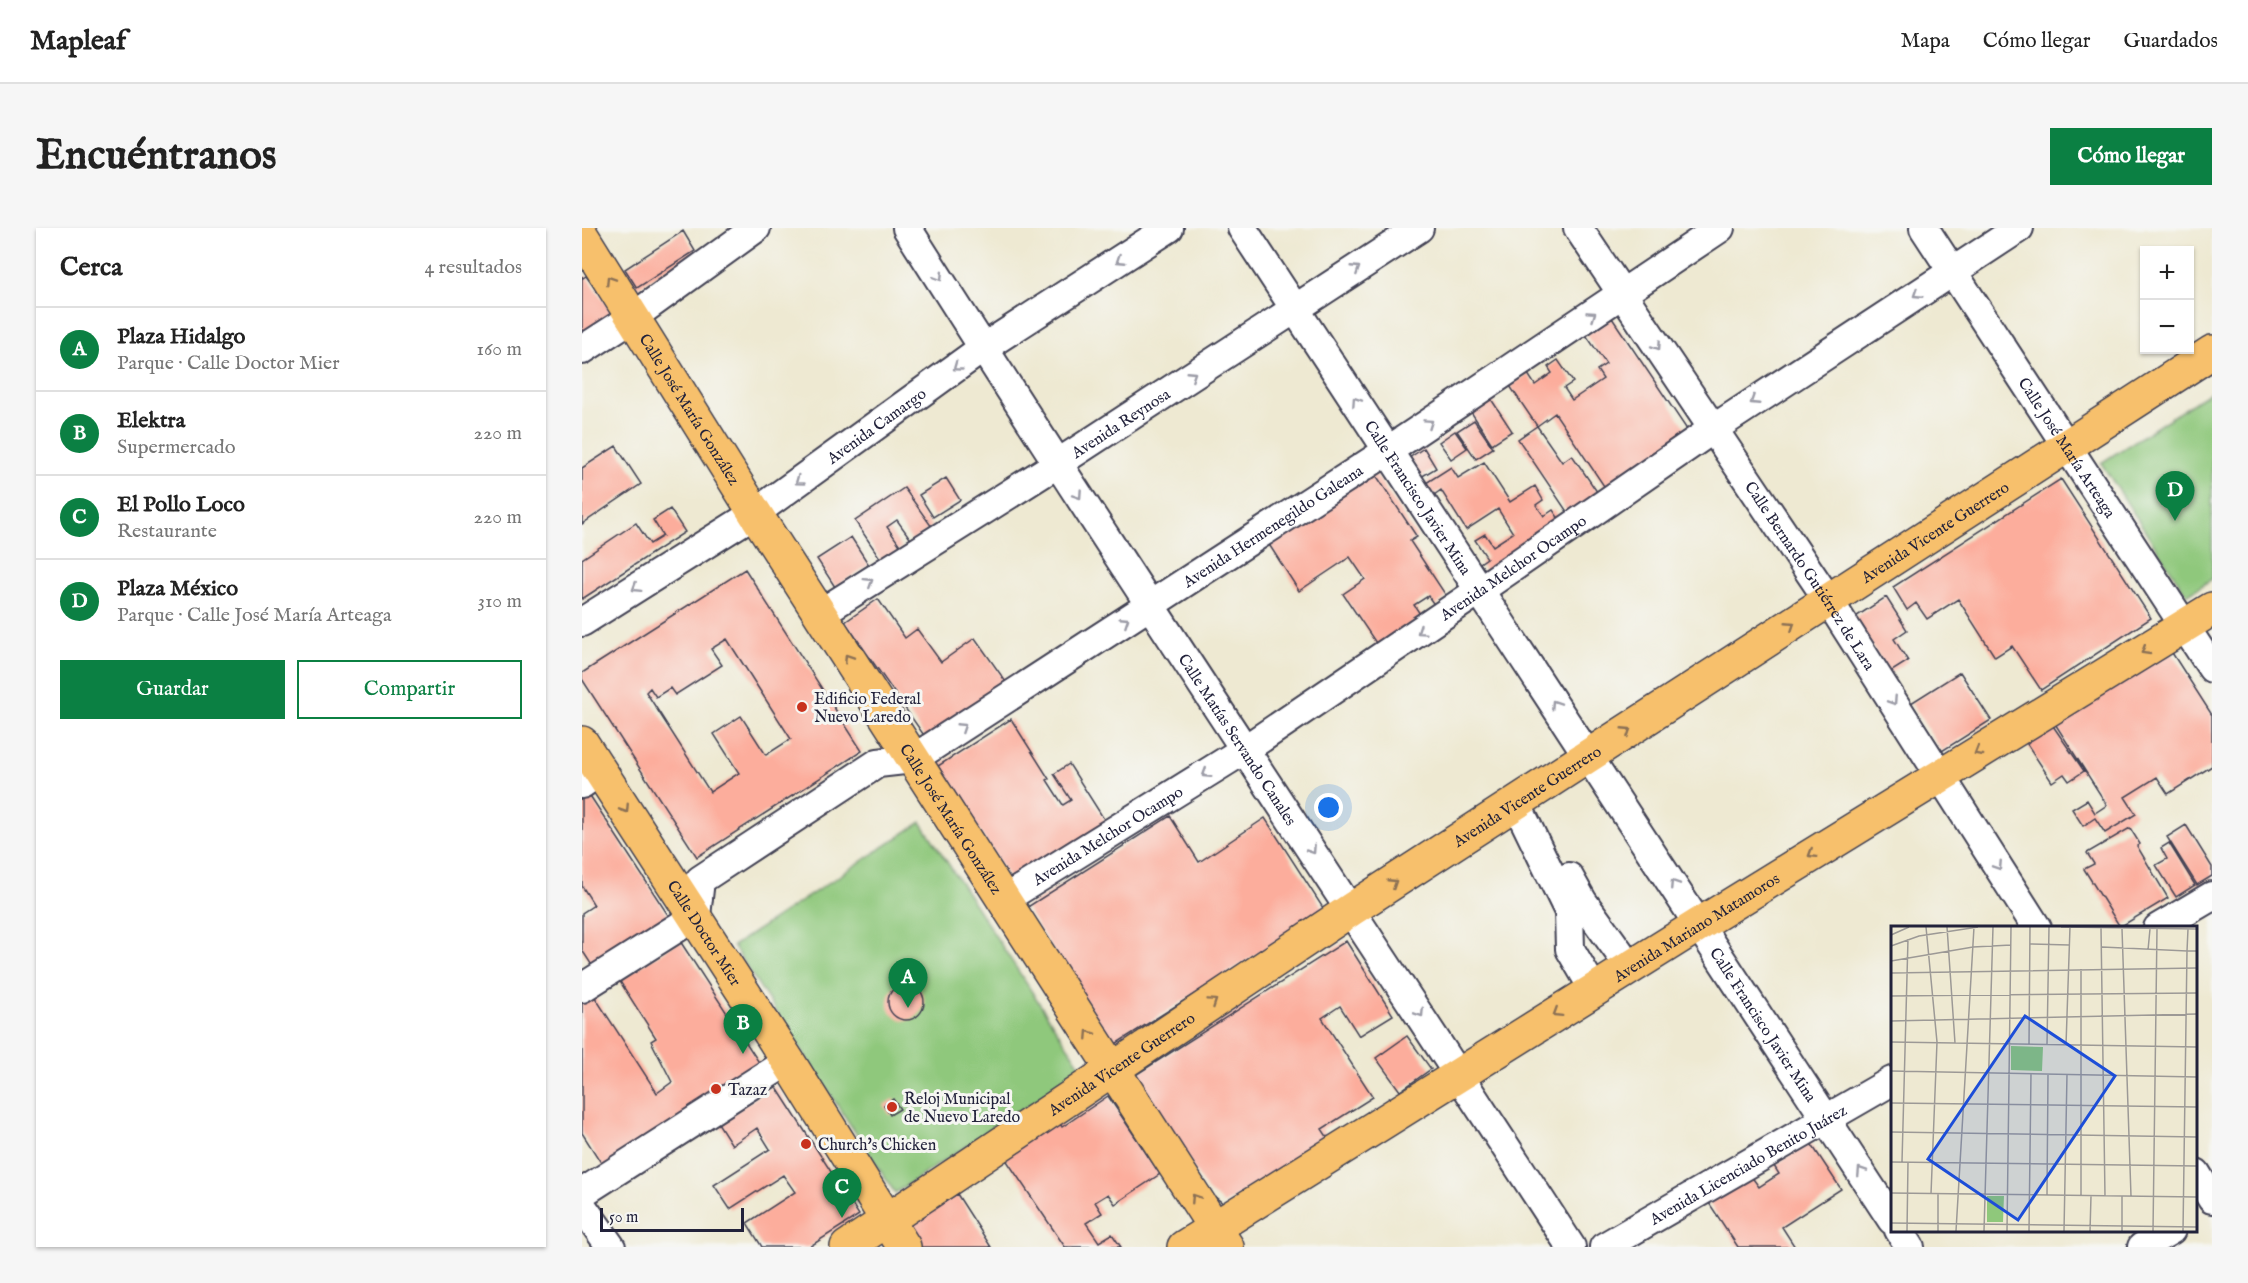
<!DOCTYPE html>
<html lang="es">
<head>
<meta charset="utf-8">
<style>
  :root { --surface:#fff; --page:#f6f6f6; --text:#222; --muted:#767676; --line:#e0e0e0; --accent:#0b8043 }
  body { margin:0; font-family:"IM FELL English",serif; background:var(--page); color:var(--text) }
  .controls { position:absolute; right:18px; top:18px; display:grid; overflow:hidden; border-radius:0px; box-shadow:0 2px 4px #0004 }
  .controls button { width:54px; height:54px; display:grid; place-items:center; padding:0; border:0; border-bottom:2px solid var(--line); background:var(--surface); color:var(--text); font:30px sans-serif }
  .scale { position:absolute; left:18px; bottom:15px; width:144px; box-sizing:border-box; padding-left:6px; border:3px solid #22223b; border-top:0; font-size:16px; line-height:21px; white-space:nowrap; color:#22223b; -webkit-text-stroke:4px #f6f6f2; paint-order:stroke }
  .you { position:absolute; left:747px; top:580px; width:21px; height:21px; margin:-15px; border:4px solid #fff; border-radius:50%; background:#1a73e8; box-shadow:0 0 0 9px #1a73e833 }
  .badge { display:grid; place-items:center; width:39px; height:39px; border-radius:50%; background:var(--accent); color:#fff; font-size:20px; font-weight:700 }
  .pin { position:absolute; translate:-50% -50px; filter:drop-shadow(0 2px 3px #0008) }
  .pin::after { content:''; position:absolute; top:32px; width:21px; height:18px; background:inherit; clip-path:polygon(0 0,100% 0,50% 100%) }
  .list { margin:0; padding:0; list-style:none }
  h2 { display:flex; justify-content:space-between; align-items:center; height:78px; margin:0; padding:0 24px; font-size:26px }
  h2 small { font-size:20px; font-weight:400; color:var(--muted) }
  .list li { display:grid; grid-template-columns:39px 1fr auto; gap:18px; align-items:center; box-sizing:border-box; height:84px; padding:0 24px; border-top:2px solid var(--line) }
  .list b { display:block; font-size:22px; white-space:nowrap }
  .list p { margin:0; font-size:20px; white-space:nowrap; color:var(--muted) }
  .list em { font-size:20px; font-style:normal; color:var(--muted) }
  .actions { display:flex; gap:12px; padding:18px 24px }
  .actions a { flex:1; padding:14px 0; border:2px solid var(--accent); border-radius:0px; text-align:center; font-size:21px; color:var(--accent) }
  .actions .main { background:var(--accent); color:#fff }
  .map { position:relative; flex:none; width:1630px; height:1019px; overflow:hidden; border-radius:0px }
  header { display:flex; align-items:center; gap:36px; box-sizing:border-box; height:84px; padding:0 30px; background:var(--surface); border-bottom:2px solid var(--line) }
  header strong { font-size:28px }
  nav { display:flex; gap:33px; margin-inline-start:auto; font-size:21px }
  .intro { display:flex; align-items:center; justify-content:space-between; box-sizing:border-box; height:144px; padding:0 36px }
  h1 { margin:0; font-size:42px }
  .button { padding:15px 27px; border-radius:0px; background:var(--accent); color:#fff; font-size:21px; font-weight:700 }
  main { display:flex; gap:36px; padding:0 36px }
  aside { flex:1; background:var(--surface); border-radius:0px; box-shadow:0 2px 4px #0004 }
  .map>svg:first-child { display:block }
  .green { fill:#8fc87b; stroke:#58755b; stroke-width:1.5 }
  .building { fill:#fcad9c; fill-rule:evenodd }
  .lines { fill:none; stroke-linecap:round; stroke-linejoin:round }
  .minor-casing { stroke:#414052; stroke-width:32 }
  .major-casing { stroke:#414052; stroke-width:36 }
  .minor { stroke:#fff; stroke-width:28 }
  .major { stroke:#f7c06c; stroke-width:33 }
  .oneway { stroke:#9c9ca7 }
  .oneway2 { stroke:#8c7154 }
  .poi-dot { fill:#c8321e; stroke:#f6f6f2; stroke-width:2 }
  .labels { text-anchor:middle; stroke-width:6; stroke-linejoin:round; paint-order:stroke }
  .street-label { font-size:16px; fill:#22223b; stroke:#f6f6f2 }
  .poi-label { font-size:16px; fill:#22223b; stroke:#f6f6f2; text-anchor:start }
  .inset-road { fill:none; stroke:#9c9996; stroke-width:1.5 }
  .view { fill:#1d4ed8; fill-opacity:0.15; stroke:#1d4ed8; stroke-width:3 }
  .inset-edge { fill:none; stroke:#22223b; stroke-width:3 }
</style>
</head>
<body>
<header>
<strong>Mapleaf</strong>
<nav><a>Mapa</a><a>Cómo llegar</a><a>Guardados</a></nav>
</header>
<div class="intro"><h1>Encuéntranos</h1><a class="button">Cómo llegar</a></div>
<main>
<aside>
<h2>Cerca<small>4 resultados</small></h2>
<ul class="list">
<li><span class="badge">A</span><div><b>Plaza Hidalgo</b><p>Parque · Calle Doctor Mier</p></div><em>160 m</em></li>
<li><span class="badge">B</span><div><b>Elektra</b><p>Supermercado</p></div><em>220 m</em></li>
<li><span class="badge">C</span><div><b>El Pollo Loco</b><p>Restaurante</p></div><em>220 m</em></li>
<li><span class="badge">D</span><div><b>Plaza México</b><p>Parque · Calle José María Arteaga</p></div><em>310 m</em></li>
</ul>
<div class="actions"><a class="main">Guardar</a><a>Compartir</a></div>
</aside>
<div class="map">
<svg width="1630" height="1019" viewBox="0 0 1630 1019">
  <rect width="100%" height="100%" fill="#f6f6f2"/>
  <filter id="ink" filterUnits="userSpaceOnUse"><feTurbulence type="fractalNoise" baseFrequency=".0167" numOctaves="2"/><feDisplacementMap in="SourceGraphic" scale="12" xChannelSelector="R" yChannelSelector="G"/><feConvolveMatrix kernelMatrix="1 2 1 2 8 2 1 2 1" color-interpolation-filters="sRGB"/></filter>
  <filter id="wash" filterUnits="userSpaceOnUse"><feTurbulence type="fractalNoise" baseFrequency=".008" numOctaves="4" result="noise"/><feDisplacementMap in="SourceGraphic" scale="24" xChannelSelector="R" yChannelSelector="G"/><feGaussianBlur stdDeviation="1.35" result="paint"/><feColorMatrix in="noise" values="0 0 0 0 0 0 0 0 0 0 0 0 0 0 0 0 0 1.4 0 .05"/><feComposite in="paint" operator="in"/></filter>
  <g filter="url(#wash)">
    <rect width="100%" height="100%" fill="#eee9d2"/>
    <path class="green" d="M1630 163V351L1605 367 1519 235Z
      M339 594 501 842 313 965 151 718Z"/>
    <g id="blocks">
      <path class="building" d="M101 3 113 23 55 60 43 41Z
        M0 48 1 50 4 48 31 85 3 106 0 102Z
        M1030 90 1110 209 1028 267 973 185 955 198 928 158 946 146 953 157 970 145 966 139 976 132 991 154 982 160 990 172 1021 151 1015 142 1024 136 1004 107Z
        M909 171 930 203 910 216 889 184Z
        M892 192 911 220 894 231 875 203Z
        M955 198 980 234 990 227 1020 271 990 291 936 211Z
        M873 203 885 220 869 231 857 214Z
        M34 218 59 256 0 296V240Z
        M842 220 854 240 839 249 827 230Z
        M902 234 928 274 953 258 961 272 954 277 962 288 971 282 982 298 905 345 898 335 905 330 893 312 903 306 911 318 931 305 916 281 884 302 859 262 852 267 844 255 869 239 876 250Z
        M792 244 835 309 828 313 865 369 853 378 846 368 832 377 840 389 796 418 761 366 783 351 768 329 717 363 686 315Z
        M364 250 378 272 351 289 337 267Z
        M1479 251 1569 390 1459 462 1430 418 1413 429 1376 371 1345 391 1334 375 1325 382 1311 359Z
        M322 260 350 299 330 313 315 292 305 299 320 320 300 333 273 293Z
        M88 281 103 304 0 371V331L54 295 68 316 81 308 71 292Z
        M269 309 287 337 253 359 235 331Z
        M163 341 280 523 115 629 0 451V445ZM145 411 209 511 184 527 159 488 132 506 157 545 128 564 64 464 68 460 74 469 88 460 93 467 140 437 129 421Z
        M1304 369 1325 402 1312 411 1326 433 1307 445 1272 390Z
        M296 371 323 410 335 401 359 434 393 410 424 454 348 516 263 394Z
        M1585 417 1630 487V538L1586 566 1575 549 1543 569 1554 586 1523 605 1513 590 1501 598 1490 581 1505 572 1513 585 1525 577 1470 491Z
        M1378 444 1409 492 1360 523 1329 475Z
        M429 491 467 551 465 552 481 577 489 572 472 546 487 536 527 599 433 659 356 538Z
        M1469 495 1502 543 1487 553 1482 546 1470 554 1443 513Z
        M5 563 88 690 11 739 0 722V685L12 677 0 658V566Z
        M588 588 617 634 683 590 743 683 532 817 444 680Z
        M1604 597 1630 639V648L1615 657 1585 609Z
        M1548 600 1558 616 1555 618 1586 670 1538 699 1502 641 1512 636 1505 625Z
        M1587 615 1613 657 1594 669 1574 637 1585 631 1579 620Z
        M98 713 178 836 23 941 0 905V773L11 766 75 865 90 854 69 813 74 810 37 752Z
        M764 713 811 787 777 808 758 778 740 790 791 869 740 901 746 910 642 976 626 963 552 848Z
        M306 774a18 18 0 1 1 36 0a18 18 0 1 1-36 0Z
        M825 808 849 841 818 863 794 830Z
        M193 857 277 987 227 1019H180L165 995 213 964 201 947 148 981 132 957 188 921 175 900 150 917 136 895Z
        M526 868 578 946 533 976 526 966 513 974 520 985 504 995 517 1014 530 1006 539 1019H483L421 927 475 891 480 899Z
        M311 871 318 881 308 887 302 877Z
        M1228 914 1259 961 1200 999 1213 1019H1156L1127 975 1169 948 1177 959 1197 946 1192 938Z
        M375 966 409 1019H338L324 998Z"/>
    </g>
  </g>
  <g filter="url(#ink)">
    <use href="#blocks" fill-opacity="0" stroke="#414052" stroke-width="1.5"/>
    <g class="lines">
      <g class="minor-casing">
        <g id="minor">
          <path id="s1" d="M325 0C542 343 768 679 989 1019"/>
          <path id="s2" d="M660 0 1310 992"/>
          <path id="s3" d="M996 0 1247 373 1455 700"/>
          <path id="s4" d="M1342 0 1630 440"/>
          <path d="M0 122 51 89 174 0"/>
          <path id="s5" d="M237 386 475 236 837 0"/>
          <path id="s6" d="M0 394 173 285 401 120 587 0"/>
          <path d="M0 556 18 543"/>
          <path d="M934 575 987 684 988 721 1012 762"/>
          <path d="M987 649 1001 674 1048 739"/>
          <path id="s7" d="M421 672 662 522 898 362 1131 201 1437 0"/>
          <path d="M1576 700 1630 668"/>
          <path id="s8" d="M0 760 114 688 118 652 296 535 331 531 807 222 1138 0"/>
          <path d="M1614 945 1630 971"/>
          <path d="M0 965 206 833"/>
          <path d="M0 978 29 1019"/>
          <path d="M1317 1002 1328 1019"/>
          <path id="s9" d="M1022 1019 1310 853"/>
          <path d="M1560 1019 1589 1002"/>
        </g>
      </g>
      <g class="major-casing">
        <g id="major">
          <path id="s10" d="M0 8 173 285 645 1019"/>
          <path id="s11" d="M0 515 206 833 322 1019"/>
          <path id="s12" d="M265 1019 770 681 1630 124"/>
          <path id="s13" d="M602 1019 1118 696 1630 381"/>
        </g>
      </g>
      <use href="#minor" class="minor"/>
      <use href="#major" class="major"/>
    </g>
    <defs><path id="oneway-chevron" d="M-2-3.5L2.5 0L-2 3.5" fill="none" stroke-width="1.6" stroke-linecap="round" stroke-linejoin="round" transform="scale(1.5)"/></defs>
    <g class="oneway">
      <use href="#oneway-chevron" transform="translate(538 32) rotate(147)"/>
      <use href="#oneway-chevron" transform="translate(774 41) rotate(-33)"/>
      <use href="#oneway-chevron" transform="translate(357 49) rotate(58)"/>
      <use href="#oneway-chevron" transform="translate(1335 66) rotate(147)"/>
      <use href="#oneway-chevron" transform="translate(1010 87) rotate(-34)"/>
      <use href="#oneway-chevron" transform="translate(1075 118) rotate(56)"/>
      <use href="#oneway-chevron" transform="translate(375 139) rotate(144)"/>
      <use href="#oneway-chevron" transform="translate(610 147) rotate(-33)"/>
      <use href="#oneway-chevron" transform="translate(774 173) rotate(-124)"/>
      <use href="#oneway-chevron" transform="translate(1172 173) rotate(147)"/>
      <use href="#oneway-chevron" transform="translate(847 195) rotate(-34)"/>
      <use href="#oneway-chevron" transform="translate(217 253) rotate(144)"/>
      <use href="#oneway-chevron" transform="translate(496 267) rotate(56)"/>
      <use href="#oneway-chevron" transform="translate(287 354) rotate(-32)"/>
      <use href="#oneway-chevron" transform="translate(54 360) rotate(148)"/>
      <use href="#oneway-chevron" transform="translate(543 393) rotate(-33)"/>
      <use href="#oneway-chevron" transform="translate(839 403) rotate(146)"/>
      <use href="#oneway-chevron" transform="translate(1311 473) rotate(57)"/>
      <use href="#oneway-chevron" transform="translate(973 476) rotate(-123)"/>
      <use href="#oneway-chevron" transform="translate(380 499) rotate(-33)"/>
      <use href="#oneway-chevron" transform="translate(624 546) rotate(148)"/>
      <use href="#oneway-chevron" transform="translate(730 622) rotate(56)"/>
      <use href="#oneway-chevron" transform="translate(1416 638) rotate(57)"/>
      <use href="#oneway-chevron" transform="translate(1092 656) rotate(-123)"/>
      <use href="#oneway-chevron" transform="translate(838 785) rotate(57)"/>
      <use href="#oneway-chevron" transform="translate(1279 943) rotate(-123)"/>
    </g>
    <g class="oneway2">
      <use href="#oneway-chevron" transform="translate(28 52) rotate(-123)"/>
      <use href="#oneway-chevron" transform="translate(1209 397) rotate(-33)"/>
      <use href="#oneway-chevron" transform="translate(1563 423) rotate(149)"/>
      <use href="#oneway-chevron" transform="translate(266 430) rotate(-123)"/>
      <use href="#oneway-chevron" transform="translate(1045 503) rotate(-33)"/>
      <use href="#oneway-chevron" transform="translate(1396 524) rotate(149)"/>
      <use href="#oneway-chevron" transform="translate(43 581) rotate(57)"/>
      <use href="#oneway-chevron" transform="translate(1230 626) rotate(148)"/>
      <use href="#oneway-chevron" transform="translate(811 655) rotate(-33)"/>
      <use href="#oneway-chevron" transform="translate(631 774) rotate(-34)"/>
      <use href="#oneway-chevron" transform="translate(975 785) rotate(148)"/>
      <use href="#oneway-chevron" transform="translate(507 806) rotate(-123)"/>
      <use href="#oneway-chevron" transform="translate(613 970) rotate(-123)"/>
    </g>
  </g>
  <g class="poi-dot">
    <circle cx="220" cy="479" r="6"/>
    <circle cx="134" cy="861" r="6"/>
    <circle cx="310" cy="879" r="6"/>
    <circle cx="224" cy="916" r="6"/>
  </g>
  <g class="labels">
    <g class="street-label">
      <text dy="6" stroke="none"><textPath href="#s10" startOffset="204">Calle José María González</textPath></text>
      <text dy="6" stroke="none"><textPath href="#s5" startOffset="357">Avenida Reynosa</textPath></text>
      <text dy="6" stroke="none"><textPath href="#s6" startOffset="354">Avenida Camargo</textPath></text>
      <text dy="6" stroke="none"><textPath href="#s4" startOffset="262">Calle José María Arteaga</textPath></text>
      <text dy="6" stroke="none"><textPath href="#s2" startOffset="322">Calle Francisco Javier Mina</textPath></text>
      <text dy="6" stroke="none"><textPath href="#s8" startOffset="848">Avenida Hermenegildo Galeana</textPath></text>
      <text dy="6" stroke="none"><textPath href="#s12" startOffset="1302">Avenida Vicente Guerrero</textPath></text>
      <text dy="6" stroke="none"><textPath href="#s7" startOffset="609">Avenida Melchor Ocampo</textPath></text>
      <text dy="6" stroke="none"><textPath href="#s3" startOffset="418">Calle Bernardo Gutiérrez de Lara</textPath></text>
      <text dy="6" stroke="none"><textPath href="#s1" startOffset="609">Calle Matías Servando Canales</textPath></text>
      <text dy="6" stroke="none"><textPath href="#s12" startOffset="816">Avenida Vicente Guerrero</textPath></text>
      <text dy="6" stroke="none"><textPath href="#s10" startOffset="690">Calle José María González</textPath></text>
      <text dy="6" stroke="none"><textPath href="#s7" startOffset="123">Avenida Melchor Ocampo</textPath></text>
      <text dy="6" stroke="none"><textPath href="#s13" startOffset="604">Avenida Mariano Matamoros</textPath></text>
      <text dy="6" stroke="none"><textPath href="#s11" startOffset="226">Calle Doctor Mier</textPath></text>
      <text dy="6" stroke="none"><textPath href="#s2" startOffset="952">Calle Francisco Javier Mina</textPath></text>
      <text dy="6" stroke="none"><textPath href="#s12" startOffset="330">Avenida Vicente Guerrero</textPath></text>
      <text dy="6" stroke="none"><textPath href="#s9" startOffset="166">Avenida Licenciado Benito Juárez</textPath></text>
    </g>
    <g class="poi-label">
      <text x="232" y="476">Edificio Federal<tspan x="232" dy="18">Nuevo Laredo</tspan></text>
      <text x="146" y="867">Tazaz</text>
      <text x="322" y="876">Reloj Municipal<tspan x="322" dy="18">de Nuevo Laredo</tspan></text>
      <text x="236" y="922">Church's Chicken</text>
    </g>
  </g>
  <g transform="translate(1309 698)">
    <rect width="306" height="306" fill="#eee9d2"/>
    <path d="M120 120 152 121 151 145 120 144ZM96 270H113L112 296H96Z" fill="#8fc87b"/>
    <path class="inset-road" d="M35 1 46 116 40 268M56 1 64 117M170 1 306 3M210 2 214 270M231 3 240 270M0 9 18 1M139 18 178 19M0 20 28 10 87 1M211 21 296 25 297 3M257 24 259 3M0 35 82 21 120 19M0 47 306 42M0 70 306 67M0 95 306 88M0 116 306 121M138 119 139 1M156 119 158 1M175 119 179 1M0 145 306 151M0 177 306 181M0 206 306 211M0 236 306 240M11 236 17 13M0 267 306 271M156 269 157 148M190 270V43M231 270V305M0 297 306 301M16 305 17 236M47 305V268M65 305 83 1M93 305 102 1M116 305 120 1M138 305 140 147M173 305 176 148M199 305 200 270M262 305 266 3M292 305 296 25H306"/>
    <path class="view" d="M134 90 224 150 127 294 37 233Z"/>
    <rect width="306" height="306" class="inset-edge"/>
  </g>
</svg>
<div class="controls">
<button>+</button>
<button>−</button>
</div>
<div class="scale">50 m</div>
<div class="you"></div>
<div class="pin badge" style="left:326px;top:780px">A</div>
<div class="pin badge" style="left:161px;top:826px">B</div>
<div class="pin badge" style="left:260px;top:990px">C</div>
<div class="pin badge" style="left:1593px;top:293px">D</div>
</div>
</main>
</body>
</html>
